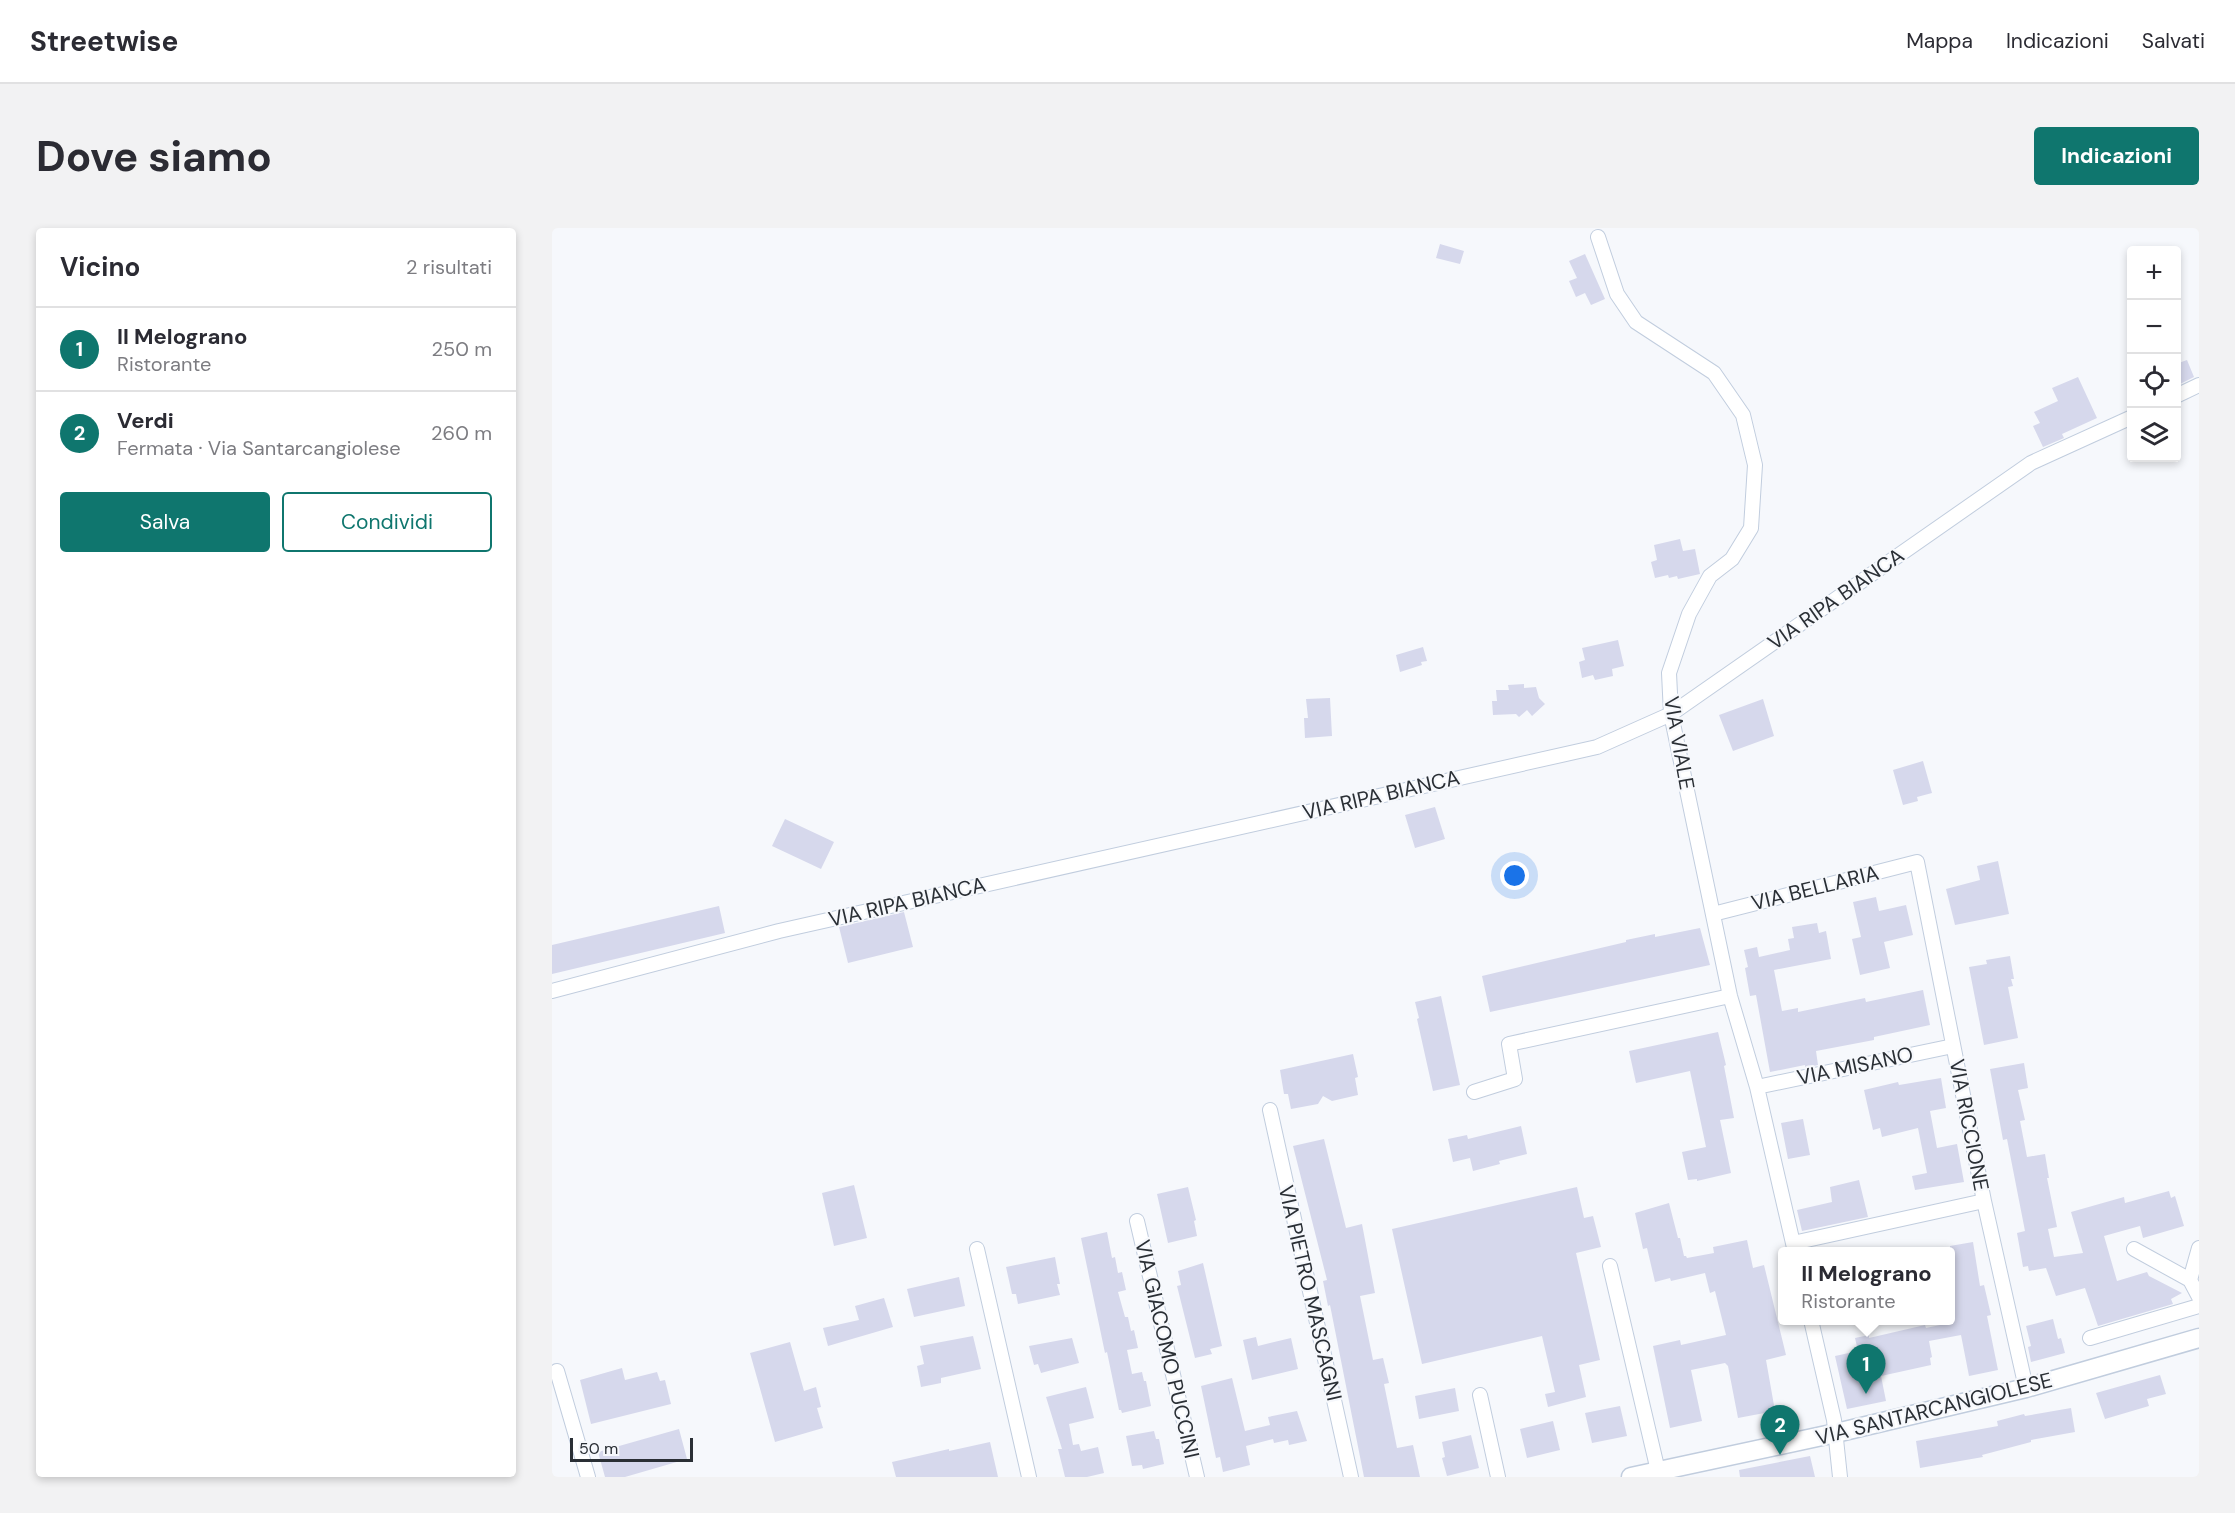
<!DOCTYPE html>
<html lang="it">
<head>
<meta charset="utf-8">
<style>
  :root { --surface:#fff; --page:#f2f2f3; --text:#2b2b33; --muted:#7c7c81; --line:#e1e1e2; --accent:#0f766e }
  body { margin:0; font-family:"DM Sans",sans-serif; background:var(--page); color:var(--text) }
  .controls { position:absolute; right:18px; top:18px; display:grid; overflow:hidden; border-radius:6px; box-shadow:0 3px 9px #0003 }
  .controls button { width:54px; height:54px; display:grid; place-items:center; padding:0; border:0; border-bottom:2px solid var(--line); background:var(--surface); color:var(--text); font:30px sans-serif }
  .scale { position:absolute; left:18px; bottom:15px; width:123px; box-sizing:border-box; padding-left:6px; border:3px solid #2a2f35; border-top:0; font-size:16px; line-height:21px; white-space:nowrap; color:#2a2f35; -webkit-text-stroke:4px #f6f8fc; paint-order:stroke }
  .you { position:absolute; left:963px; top:648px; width:21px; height:21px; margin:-15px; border:4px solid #fff; border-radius:50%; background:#1a73e8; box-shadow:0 0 0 9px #1a73e833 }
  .badge { display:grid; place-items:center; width:39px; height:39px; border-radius:50%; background:var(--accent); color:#fff; font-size:20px; font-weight:700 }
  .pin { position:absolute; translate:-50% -50px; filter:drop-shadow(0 2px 3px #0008) }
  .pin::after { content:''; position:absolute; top:32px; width:21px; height:18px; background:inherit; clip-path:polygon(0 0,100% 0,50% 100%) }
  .popup { position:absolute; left:1226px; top:1019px; width:177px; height:78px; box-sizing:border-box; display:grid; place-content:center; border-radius:6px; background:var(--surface); filter:drop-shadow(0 2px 4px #0005); font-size:20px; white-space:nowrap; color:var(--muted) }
  .popup b { font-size:22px; color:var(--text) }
  .popup::after { content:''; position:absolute; left:50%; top:100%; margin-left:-12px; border:12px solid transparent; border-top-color:var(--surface) }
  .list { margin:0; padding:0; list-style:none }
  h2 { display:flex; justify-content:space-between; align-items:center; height:78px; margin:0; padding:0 24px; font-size:26px }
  h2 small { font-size:20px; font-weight:400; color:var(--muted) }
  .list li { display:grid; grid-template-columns:39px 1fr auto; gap:18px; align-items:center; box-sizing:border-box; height:84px; padding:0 24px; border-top:2px solid var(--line) }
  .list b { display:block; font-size:22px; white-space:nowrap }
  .list p { margin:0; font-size:20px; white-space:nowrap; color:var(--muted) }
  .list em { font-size:20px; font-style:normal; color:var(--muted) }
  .actions { display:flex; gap:12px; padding:18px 24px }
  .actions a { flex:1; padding:14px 0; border:2px solid var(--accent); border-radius:6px; text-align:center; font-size:21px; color:var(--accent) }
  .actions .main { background:var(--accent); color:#fff }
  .icon { flex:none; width:33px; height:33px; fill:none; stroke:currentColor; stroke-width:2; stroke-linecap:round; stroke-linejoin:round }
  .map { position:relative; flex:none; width:1647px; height:1249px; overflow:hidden; border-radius:6px }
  header { display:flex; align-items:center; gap:36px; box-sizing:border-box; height:84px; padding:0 30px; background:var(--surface); border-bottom:2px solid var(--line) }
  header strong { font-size:28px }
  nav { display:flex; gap:33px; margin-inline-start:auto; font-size:21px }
  .intro { display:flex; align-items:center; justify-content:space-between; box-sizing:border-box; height:144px; padding:0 36px }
  h1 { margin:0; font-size:42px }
  .button { padding:15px 27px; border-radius:6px; background:var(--accent); color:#fff; font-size:21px; font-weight:700 }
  main { display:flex; gap:36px; padding:0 36px }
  aside { flex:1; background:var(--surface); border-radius:6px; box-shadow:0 3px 9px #0003 }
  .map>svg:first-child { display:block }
  .building { fill:#d6d8ec }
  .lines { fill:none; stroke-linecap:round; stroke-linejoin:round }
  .minor-casing { stroke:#c1cdde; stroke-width:16 }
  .secondary-casing { stroke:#c1cdde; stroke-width:21 }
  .minor { stroke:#fff; stroke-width:14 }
  .secondary { stroke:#fff; stroke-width:18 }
  .labels { text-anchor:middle; stroke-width:4.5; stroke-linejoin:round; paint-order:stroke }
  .street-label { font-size:21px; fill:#2a2f35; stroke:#f6f8fc }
</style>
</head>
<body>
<header>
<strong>Streetwise</strong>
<nav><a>Mappa</a><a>Indicazioni</a><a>Salvati</a></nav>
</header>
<div class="intro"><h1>Dove siamo</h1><a class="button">Indicazioni</a></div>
<main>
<aside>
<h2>Vicino<small>2 risultati</small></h2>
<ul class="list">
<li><span class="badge">1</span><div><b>Il Melograno</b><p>Ristorante</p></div><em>250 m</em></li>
<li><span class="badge">2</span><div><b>Verdi</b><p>Fermata · Via Santarcangiolese</p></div><em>260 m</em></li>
</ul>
<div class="actions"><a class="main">Salva</a><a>Condividi</a></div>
</aside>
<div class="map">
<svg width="1647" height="1249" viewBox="0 0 1647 1249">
  <rect width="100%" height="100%" fill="#f6f8fc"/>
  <path class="building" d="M888 16 912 23 908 36 884 30Z
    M1033 26 1053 71 1039 77 1033 65 1024 69 1017 53 1025 50 1017 33Z
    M1635 132 1642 149 1624 158V136Z
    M1526 149 1545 190 1510 206 1512 210 1491 219 1481 198 1488 195 1482 184 1506 173 1500 160Z
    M1128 311 1131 323 1143 321 1148 346 1126 351 1125 348 1117 350 1116 347 1103 350 1099 334 1105 332 1102 317Z
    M1066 412 1072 438 1060 441 1061 448 1043 452 1041 447 1030 450 1027 434 1033 432 1030 420Z
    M871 419 875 433 869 434 870 437 848 444 844 427Z
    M972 456V460L984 459 987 470 993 476 980 488 975 482 967 489 964 486 941 487 940 473H945L944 462H957L956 457Z
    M778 470 780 508 753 510 752 490H756L754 471Z
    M1211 471 1222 508 1181 523 1167 487Z
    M1371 533 1380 565 1365 569 1366 573 1351 577 1341 542Z
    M883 579 893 611 863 620 853 587Z
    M233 591 282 614 269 641 220 618Z
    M1446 633 1457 686 1403 697 1394 661 1428 652 1425 638Z
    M1324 669 1327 683 1354 677 1361 707 1332 714 1338 740 1308 747 1300 711 1309 709 1301 674Z
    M167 678 173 705 0 746V717Z
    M352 684 361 719 296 735 287 699Z
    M1265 695 1267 705 1274 703 1279 731 1222 742 1230 783 1246 780V784L1313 770 1314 774 1371 762 1378 797 1322 809V812L1264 823 1266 837 1253 840V837L1218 844 1204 767 1198 768 1193 740 1196 739 1192 722 1205 719 1207 729 1238 722 1236 711 1242 710 1240 699Z
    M1148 700 1158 737 938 784 930 748 1074 714V712L1103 706V709Z
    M1458 728 1462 751H1459L1461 758 1456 759 1466 810 1432 817 1417 739 1435 736 1434 732Z
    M889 768 908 857 881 863 865 791 867 790 863 774Z
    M1166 804 1174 837 1172 838 1182 890 1168 892 1179 945 1145 953V951L1136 952 1130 924 1154 919 1138 843 1084 855 1077 823Z
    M801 826 806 849 803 850 806 867 780 873 771 868 766 876 739 881 736 866H732L728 842Z
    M1472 835 1476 860 1466 862 1473 892 1468 893 1475 929 1493 926 1497 950H1495L1505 999 1496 1001 1502 1029 1531 1025 1519 984 1572 969 1573 975 1617 963 1619 970 1623 968 1632 998 1591 1010 1588 998 1552 1008 1565 1053 1595 1044 1597 1048 1630 1065 1619 1071 1621 1076 1546 1098 1533 1060 1504 1068 1494 1040 1477 1043 1476 1038 1471 1039 1465 1005 1473 1003 1455 911 1451 912 1438 841Z
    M1389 850 1394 880 1378 883 1385 920 1405 916 1412 954 1363 962 1360 948 1375 945 1366 900 1330 909 1328 900 1321 902 1312 862 1346 854 1347 857Z
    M1251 891 1258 927 1236 931 1229 895Z
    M969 898 975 926 947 933 948 936 921 943 918 930 901 934 896 911 915 907 916 911Z
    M772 911 794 1000 810 996 823 1065 808 1068 821 1132 831 1130 837 1155 832 1156 845 1220 861 1217 868 1249H812L778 1077 776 1078 771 1053 775 1052 741 918Z
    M1307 952 1316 989 1250 1003 1245 982 1280 974 1278 959Z
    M302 957 315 1010 282 1018 270 965Z
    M636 959 644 992 642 993 645 1008 616 1015 605 966Z
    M1025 959 1032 990 1041 988 1049 1019 1024 1025 1048 1132 1027 1137 1034 1169 996 1179 993 1166 1003 1164 990 1108 870 1136 840 1001Z
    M1117 975 1126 1010H1128L1132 1028H1134L1135 1030 1162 1025 1161 1019 1195 1012 1201 1040 1212 1037 1234 1127 1214 1132 1223 1183 1186 1190 1176 1138 1173 1135 1139 1142 1150 1193 1118 1200 1101 1118 1128 1112 1129 1117 1174 1107 1163 1063 1158 1065 1153 1045 1119 1053 1118 1050 1103 1054 1095 1020 1091 1021 1083 985Z
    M555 1004 560 1030 563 1029 566 1045 570 1044 574 1062 566 1064 573 1089H576L579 1103 582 1102 586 1120 575 1122 580 1146 590 1144 592 1153H594L599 1178 570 1185 569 1182H567L555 1124 553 1125 529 1010Z
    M1421 1014 1428 1058 1432 1057 1439 1087 1435 1088 1446 1142 1417 1148 1409 1107 1377 1113 1380 1129 1378 1130 1379 1137 1329 1148 1334 1173 1295 1181 1283 1128 1306 1123 1303 1110 1317 1107V1110L1373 1097 1374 1100 1402 1094 1398 1076V1018Z
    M503 1029 508 1056H505L508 1067 466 1076 464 1066H460L454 1039Z
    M651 1035 670 1118 658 1121 660 1126 643 1130 625 1058 629 1057 626 1043Z
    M407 1049 413 1078 362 1089 355 1061Z
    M332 1070 341 1099 276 1118 271 1100 307 1092 303 1078Z
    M1501 1091 1506 1111 1509 1110 1513 1125 1479 1134 1476 1119 1479 1118 1474 1098Z
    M421 1108 429 1141 389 1150V1155L369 1159 365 1138 372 1136 368 1118Z
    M704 1109 706 1118 739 1110 746 1141 700 1152 691 1112Z
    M520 1110 527 1135 489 1145 486 1136 482 1137 477 1118Z
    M238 1114 252 1163 264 1159 269 1179 265 1180 271 1200 223 1214 198 1125Z
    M70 1140 73 1152 105 1144 108 1153 113 1152 119 1176 39 1196 28 1152Z
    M1608 1147 1614 1166 1595 1171 1597 1178 1553 1191 1544 1165Z
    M680 1150 693 1203 718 1197 716 1189 745 1183 755 1213 737 1217 736 1212 722 1215 721 1211 694 1218 698 1237 671 1244 668 1229 664 1230 649 1158Z
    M534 1159 542 1190 517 1196 521 1217 527 1216 529 1223 546 1219 552 1245 535 1249H513L506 1221H510L494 1169Z
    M903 1160 907 1183 867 1191 863 1168Z
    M1068 1178 1075 1208 1040 1215 1033 1185Z
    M1519 1180 1523 1204 1479 1212V1214L1430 1227 1431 1229 1368 1240 1364 1213 1446 1198 1445 1193 1472 1186 1473 1188Z
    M1001 1193 1008 1222 975 1230 968 1201Z
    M127 1201 135 1231 73 1249H53L46 1224Z
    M602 1203 604 1211H607L612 1236 591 1241 590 1237 580 1238 574 1208Z
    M919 1207 927 1240 895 1248 890 1230 893 1229 890 1214Z
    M438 1214 446 1249H344L340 1234 397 1221V1223Z
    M1258 1228 1263 1249H1188L1187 1242Z"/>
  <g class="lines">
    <g class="minor-casing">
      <path id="minor" d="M1046 9 1065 66 1084 94 1162 145 1191 187 1203 237 1199 300 1180 331 1158 348 1137 386 1117 445 1119 486 1178 768 1205 859 1243 1024
        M1624 168 1647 157
        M1161 686 1365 634 1432 973 1474 1160
        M0 763 227 703 1045 519 1119 486 1479 235 1580 189
        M1205 859 1401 818
        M922 864 963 851 957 816 1178 768
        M718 882 799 1249
        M585 993 645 1249
        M1241 1015 1432 973
        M425 1021 477 1249
        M1582 1021 1638 1052
        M1058 1038 1106 1243
        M1638 1052 1647 1020
        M1638 1052 1647 1069
        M1259 1092 1282 1192 1288 1249
        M1538 1110 1647 1078
        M5 1143 36 1249
        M928 1167 946 1249"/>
    </g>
    <g class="secondary-casing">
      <path id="secondary" d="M1079 1249 1284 1205 1474 1160 1647 1110"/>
    </g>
    <use href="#minor" class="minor"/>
    <use href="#secondary" class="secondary"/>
  </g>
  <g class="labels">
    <g class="street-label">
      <text transform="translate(1284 371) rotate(-35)" y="7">VIA RIPA BIANCA</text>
      <text transform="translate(1127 515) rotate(80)" y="7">VIA VIALE</text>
      <text transform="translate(829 567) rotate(-13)" y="7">VIA RIPA BIANCA</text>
      <text transform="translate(1263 660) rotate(-14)" y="7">VIA BELLARIA</text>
      <text transform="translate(355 674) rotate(-13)" y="7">VIA RIPA BIANCA</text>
      <text transform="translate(1303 838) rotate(-12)" y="7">VIA MISANO</text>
      <text transform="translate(1417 897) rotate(79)" y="7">VIA RICCIONE</text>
      <text transform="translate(758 1065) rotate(77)" y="7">VIA PIETRO MASCAGNI</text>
      <text transform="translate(615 1121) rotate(77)" y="7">VIA GIACOMO PUCCINI</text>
      <text transform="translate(1382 1181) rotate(-14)" y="7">VIA SANTARCANGIOLESE</text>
    </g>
  </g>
</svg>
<div class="controls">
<button>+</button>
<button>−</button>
<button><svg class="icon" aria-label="locate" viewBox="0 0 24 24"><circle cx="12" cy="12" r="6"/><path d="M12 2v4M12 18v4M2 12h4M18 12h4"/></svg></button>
<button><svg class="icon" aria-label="layers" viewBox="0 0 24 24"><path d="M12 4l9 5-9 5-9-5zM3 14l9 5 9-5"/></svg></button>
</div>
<div class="scale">50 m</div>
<div class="you"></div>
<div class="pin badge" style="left:1314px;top:1166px">1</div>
<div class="popup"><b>Il Melograno</b>Ristorante</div>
<div class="pin badge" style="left:1228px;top:1227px">2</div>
</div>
</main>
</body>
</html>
